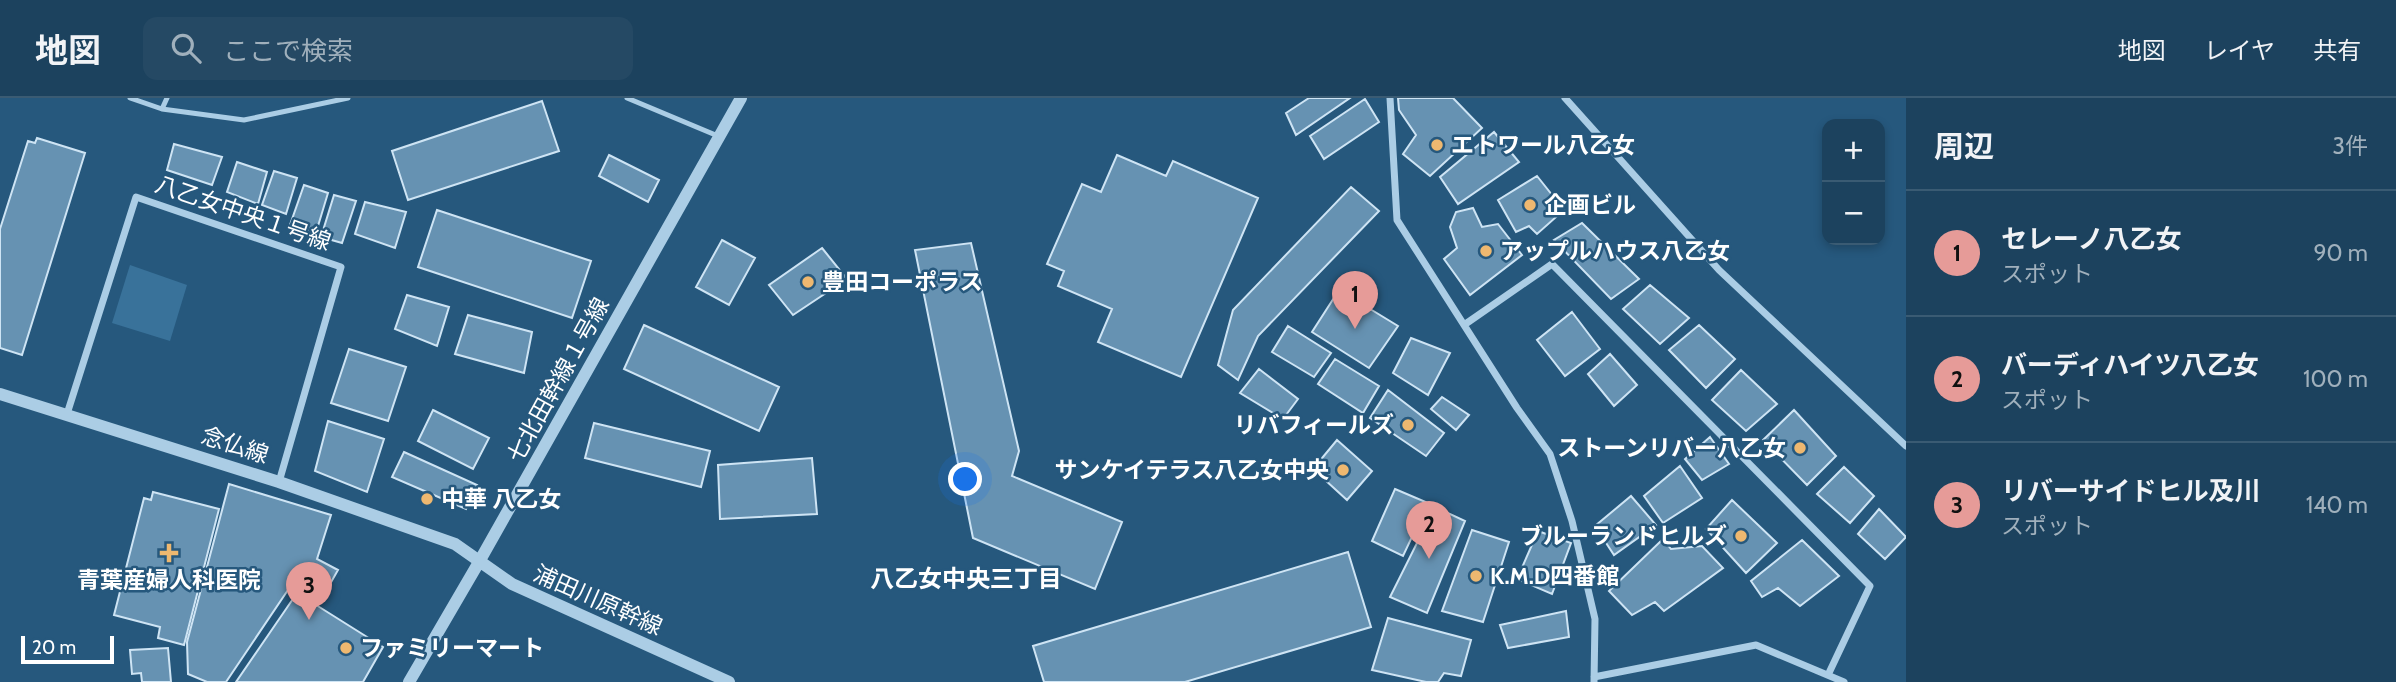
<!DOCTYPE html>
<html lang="ja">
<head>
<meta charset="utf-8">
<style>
  :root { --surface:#1c425e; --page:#254964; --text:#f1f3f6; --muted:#a0b0bc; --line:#3a5b73; --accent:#e69b98 }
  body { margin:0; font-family:Cabin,"Noto Sans JP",sans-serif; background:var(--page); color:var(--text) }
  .controls { position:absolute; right:21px; top:21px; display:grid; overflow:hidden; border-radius:14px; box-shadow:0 4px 10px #0003 }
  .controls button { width:63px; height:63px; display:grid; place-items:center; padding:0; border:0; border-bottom:2px solid var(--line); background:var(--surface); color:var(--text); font:35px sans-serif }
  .scale { position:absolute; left:21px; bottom:18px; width:93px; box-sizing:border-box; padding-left:7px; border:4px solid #fff; border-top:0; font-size:19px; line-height:24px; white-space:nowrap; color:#fff; -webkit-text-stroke:5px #26587d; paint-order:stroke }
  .you { position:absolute; left:966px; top:382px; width:24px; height:24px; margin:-18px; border:5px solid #fff; border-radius:50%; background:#1a73e8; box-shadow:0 0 0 10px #1a73e833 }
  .badge { display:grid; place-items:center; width:46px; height:46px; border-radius:50%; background:var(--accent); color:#111; font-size:23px; font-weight:700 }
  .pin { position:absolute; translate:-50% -58px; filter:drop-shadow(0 2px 4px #0008) }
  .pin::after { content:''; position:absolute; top:37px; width:24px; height:21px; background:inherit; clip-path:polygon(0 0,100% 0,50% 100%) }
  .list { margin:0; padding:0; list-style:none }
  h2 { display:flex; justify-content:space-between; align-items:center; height:91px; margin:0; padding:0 28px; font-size:30px }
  h2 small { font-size:23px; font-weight:400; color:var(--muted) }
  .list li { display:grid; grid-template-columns:46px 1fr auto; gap:21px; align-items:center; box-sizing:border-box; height:126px; padding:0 28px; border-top:2px solid var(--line) }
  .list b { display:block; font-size:26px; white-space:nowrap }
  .list p { margin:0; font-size:23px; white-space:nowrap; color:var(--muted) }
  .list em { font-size:23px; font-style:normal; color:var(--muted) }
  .icon { flex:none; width:38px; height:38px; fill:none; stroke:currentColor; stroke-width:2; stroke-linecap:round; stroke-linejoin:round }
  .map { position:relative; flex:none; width:1906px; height:584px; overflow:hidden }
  header { display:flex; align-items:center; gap:42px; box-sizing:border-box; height:98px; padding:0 35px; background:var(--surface); border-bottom:2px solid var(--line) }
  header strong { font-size:33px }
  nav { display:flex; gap:38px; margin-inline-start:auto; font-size:24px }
  .search { width:490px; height:63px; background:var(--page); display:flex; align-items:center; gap:18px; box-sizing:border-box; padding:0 24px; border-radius:14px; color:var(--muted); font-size:26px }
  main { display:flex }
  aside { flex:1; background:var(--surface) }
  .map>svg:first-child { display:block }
  .green { fill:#39729a }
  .building { fill:#6692b2; stroke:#cee4f4; stroke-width:2 }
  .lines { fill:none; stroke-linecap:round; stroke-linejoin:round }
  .service { stroke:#abcde5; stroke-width:5 }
  .minor { stroke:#abcde5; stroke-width:7 }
  .tertiary { stroke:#abcde5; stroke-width:12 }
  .poi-dot { fill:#eeb870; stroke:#26587d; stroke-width:2.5 }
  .labels { text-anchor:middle; stroke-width:5; stroke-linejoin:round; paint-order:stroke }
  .poi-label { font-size:23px; font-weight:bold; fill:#fff; stroke:#26587d; text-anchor:start }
  .street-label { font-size:23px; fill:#fff; stroke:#26587d }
  .neighbourhood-label { font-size:24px; font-weight:bold; fill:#fff; stroke:#26587d }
</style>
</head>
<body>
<header>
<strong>地図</strong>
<div class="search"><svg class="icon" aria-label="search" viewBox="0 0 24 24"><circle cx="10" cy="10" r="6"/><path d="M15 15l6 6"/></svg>ここで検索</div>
<nav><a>地図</a><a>レイヤ</a><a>共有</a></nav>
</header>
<main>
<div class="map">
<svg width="1906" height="584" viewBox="0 0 1906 584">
  <rect width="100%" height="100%" fill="#26587d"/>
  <path class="green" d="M130 167 187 187 170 243 112 225Z"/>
  <path class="building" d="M1309 0H1350L1296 37 1286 15Z
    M1398 0H1453L1482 30 1430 78 1403 56 1416 37 1399 12Z
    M1365 1 1379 24 1324 61 1310 38Z
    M542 3 559 53 408 102 392 53Z
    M1494 34 1519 64 1458 106 1440 79Z
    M37 40 85 55 22 257 0 250V131L28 43 35 45Z
    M174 46 222 59 212 87 167 72Z
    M609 57 659 82 648 104 599 78Z
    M1117 57 1166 78 1173 63 1258 100 1181 279 1098 244 1112 211 1058 188 1064 173 1047 166 1082 86 1101 94Z
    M237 64 267 74 258 106 227 94Z
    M274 73 297 80 286 116 262 107Z
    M1537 78 1564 112 1537 136 1529 128 1516 134 1498 102Z
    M304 87 328 95 315 138 290 127Z
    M1351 89 1379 113 1258 238 1238 282 1218 267 1233 212Z
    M334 97 356 103 342 145 321 139Z
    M365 104 406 114 395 150 355 136Z
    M1473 110 1482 129 1498 126 1522 157 1470 197 1444 161 1457 150 1450 129 1456 114Z
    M437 112 591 163 572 220 418 169Z
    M1582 125 1639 181 1611 201 1554 142Z
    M722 142 755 160 729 207 696 189Z
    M971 145 1019 353 1012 378 1122 424 1095 491 973 440 915 152Z
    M822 150 847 181 793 217 769 187Z
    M1650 187 1689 220 1660 246 1623 211Z
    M1339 192 1398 228 1369 270 1312 234Z
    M407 197 449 209 437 248 395 231Z
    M1572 214 1600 251 1565 278 1537 242Z
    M468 217 532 234 524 275 455 256Z
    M644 227 779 289 759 333 624 271Z
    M1699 227 1735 261 1706 290 1669 252Z
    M1288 228 1331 255 1314 279 1272 254Z
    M1411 240 1450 255 1428 297 1393 275Z
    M349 251 406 269 388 323 331 305Z
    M1610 256 1637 287 1614 308 1588 276Z
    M1335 261 1379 288 1363 315 1318 286Z
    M1259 271 1298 301 1283 321 1240 295Z
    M1741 272 1777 306 1746 333 1712 302Z
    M1388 292 1444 335 1426 358 1370 320Z
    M1442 299 1469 317 1456 332 1431 311Z
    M433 312 489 340 473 371 418 343Z
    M1794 312 1836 358 1807 387 1763 342Z
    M328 323 384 341 367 394 315 373Z
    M594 325 710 353 701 389 585 360Z
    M1710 339 1729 366 1702 382 1685 361Z
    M1337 342 1372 373 1347 402 1313 371Z
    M404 354 477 387 466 411 392 379Z
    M812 360 817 416 720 421 718 367Z
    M1680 368 1702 400 1663 425 1644 398Z
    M1844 369 1874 398 1850 425 1817 396Z
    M229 386 331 417 317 461 338 472 322 500 294 483 226 584H207L188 576 187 544Z
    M1395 391 1428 405 1403 458 1372 443Z
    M153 394 219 411 184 547 158 540 160 529 114 517 144 400 151 402Z
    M1631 398 1656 427 1614 457 1595 428Z
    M1732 402 1777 445 1746 475 1706 431Z
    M1435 409 1465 423 1427 515 1390 499Z
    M1879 411 1906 439 1885 461 1858 436Z
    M1472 432 1509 444 1483 524 1442 513Z
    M1538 433 1571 445 1552 496 1517 481Z
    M1663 441 1671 451 1702 448 1723 470 1664 513 1655 504 1632 517 1609 493Z
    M1802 442 1839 478 1800 508 1778 490 1762 499 1751 483Z
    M1348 454 1371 529 1185 584H1044L1033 548Z
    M297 495 383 549 363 584H236Z
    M1566 513 1569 539 1508 550 1500 527Z
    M1388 520 1471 542 1461 578 1444 575 1438 584H1426L1372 572Z
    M168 550 171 584H142L141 575 132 576 130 552Z"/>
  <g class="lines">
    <path class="service" d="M130 0 162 11 244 22 348 0
      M627 0 718 38
      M162 11 167 0"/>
    <path class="minor" d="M1390 0 1397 122 1517 310 1550 356 1572 423 1595 521 1594 584
      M1565 0 1719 172 1906 348
      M1464 227 1552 166 1870 488 1828 577
      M67 316 136 99 341 169 279 384
      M1594 579 1756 547 1844 584"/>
    <path class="tertiary" d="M0 296 279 384 455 446 512 486 729 584
      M409 584 479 464 741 0"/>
  </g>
  <g class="poi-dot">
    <circle cx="1437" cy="47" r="7"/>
    <circle cx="1530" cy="107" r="7"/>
    <circle cx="1486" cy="153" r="7"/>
    <circle cx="808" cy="184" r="7"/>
    <circle cx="1408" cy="327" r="7"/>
    <circle cx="1800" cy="350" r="7"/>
    <circle cx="1343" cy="372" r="7"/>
    <circle cx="427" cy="401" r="7"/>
    <circle cx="1741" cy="438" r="7"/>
    <path d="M165.5 444.5h7v7h7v7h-7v7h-7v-7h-7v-7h7z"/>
    <circle cx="1476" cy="478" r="7"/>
    <circle cx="346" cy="550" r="7"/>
  </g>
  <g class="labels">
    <g class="poi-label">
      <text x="1451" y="55">エトワール八乙女</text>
      <text x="1544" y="115">企画ビル</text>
      <text x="1500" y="161">アップルハウス八乙女</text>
      <text x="822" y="192">豊田コーポラス</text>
      <text x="1394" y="335" text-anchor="end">リバフィールズ</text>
      <text x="1786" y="358" text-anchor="end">ストーンリバー八乙女</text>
      <text x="1329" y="380" text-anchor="end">サンケイテラス八乙女中央</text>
      <text x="441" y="409">中華 八乙女</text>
      <text x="1727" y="446" text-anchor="end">ブルーランドヒルズ</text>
      <text x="1490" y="486">K.M.D四番館</text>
      <text x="169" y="490" text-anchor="middle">青葉産婦人科医院</text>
      <text x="360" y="558">ファミリーマート</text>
    </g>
    <g class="street-label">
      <text transform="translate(243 115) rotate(19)" y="8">八乙女中央１号線</text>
      <text transform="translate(558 282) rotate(-61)" y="8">七北田幹線１号線</text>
      <text transform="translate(235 347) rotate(18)" y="8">念仏線</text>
      <text transform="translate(598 502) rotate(24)" y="8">浦田川原幹線</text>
    </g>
    <g class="neighbourhood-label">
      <text x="966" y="489">八乙女中央三丁目</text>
    </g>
  </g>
</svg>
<div class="controls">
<button>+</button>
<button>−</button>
</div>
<div class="scale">20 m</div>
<div class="you"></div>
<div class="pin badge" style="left:1355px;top:231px">1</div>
<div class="pin badge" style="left:1429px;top:461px">2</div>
<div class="pin badge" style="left:309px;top:522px">3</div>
</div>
<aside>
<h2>周辺<small>3件</small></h2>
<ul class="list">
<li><span class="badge">1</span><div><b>セレーノ八乙女</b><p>スポット</p></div><em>90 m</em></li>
<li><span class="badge">2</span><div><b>バーディハイツ八乙女</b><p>スポット</p></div><em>100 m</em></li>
<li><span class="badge">3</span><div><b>リバーサイドヒル及川</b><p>スポット</p></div><em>140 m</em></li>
</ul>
</aside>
</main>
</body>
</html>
